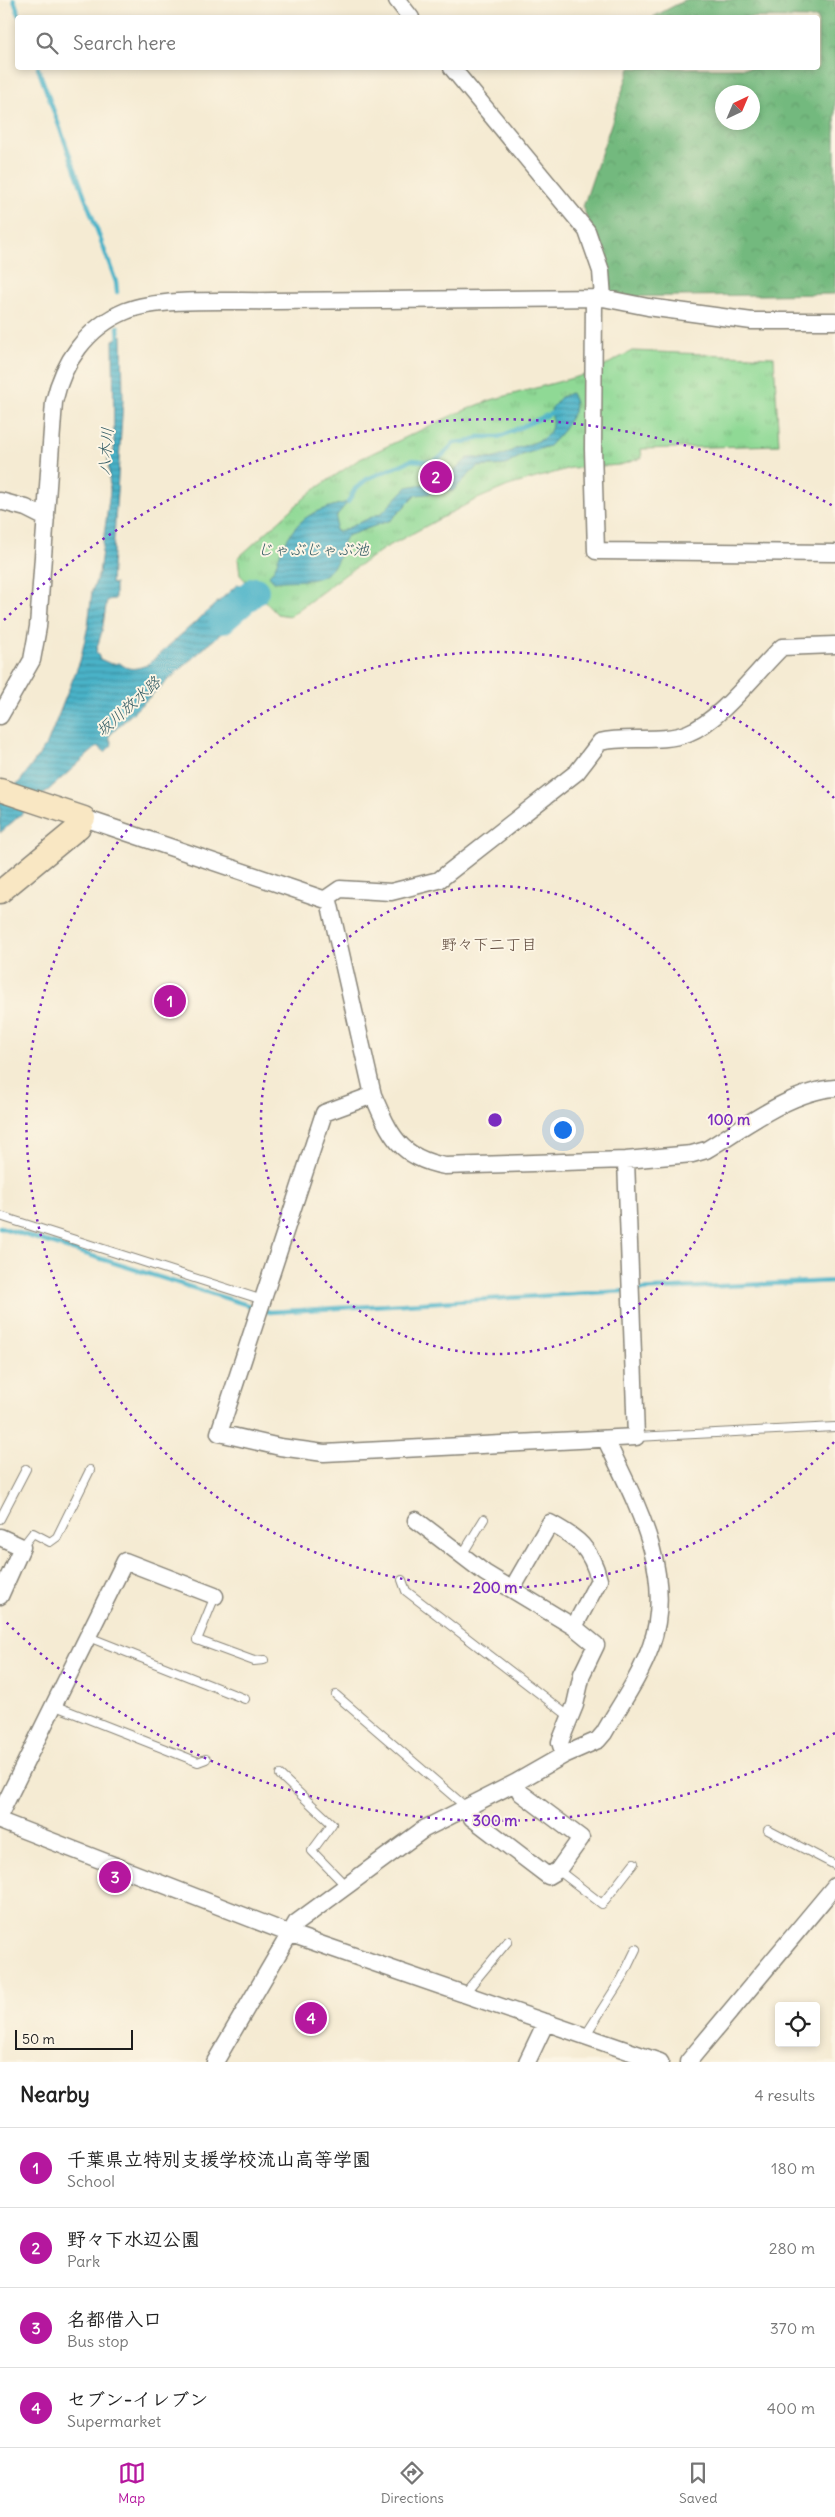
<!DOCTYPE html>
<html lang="en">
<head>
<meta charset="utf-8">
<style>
  :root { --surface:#fff; --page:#f6f6f6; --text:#222; --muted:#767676; --line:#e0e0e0; --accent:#b5179e }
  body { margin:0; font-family:Delius,"Klee One",sans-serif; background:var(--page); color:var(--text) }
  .controls { position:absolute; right:15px; bottom:15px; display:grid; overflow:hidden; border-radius:5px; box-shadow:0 2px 8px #0003 }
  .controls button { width:45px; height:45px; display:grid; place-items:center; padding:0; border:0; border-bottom:1px solid var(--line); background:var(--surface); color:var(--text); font:25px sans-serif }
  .compass { position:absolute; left:715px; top:85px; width:45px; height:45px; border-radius:50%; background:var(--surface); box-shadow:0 2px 8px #0003; rotate:44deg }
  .scale { position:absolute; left:15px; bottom:12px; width:118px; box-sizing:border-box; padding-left:5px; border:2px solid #1c1c1c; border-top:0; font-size:14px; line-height:18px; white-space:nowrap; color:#1c1c1c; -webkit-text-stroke:4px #fcf5e5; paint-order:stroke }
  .you { position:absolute; left:562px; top:1129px; width:18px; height:18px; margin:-12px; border:4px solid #fff; border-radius:50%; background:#1a73e8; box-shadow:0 0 0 8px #1a73e833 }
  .badge { display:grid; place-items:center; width:32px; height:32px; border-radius:50%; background:var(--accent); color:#fff; font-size:16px; font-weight:700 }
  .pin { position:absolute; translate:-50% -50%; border:2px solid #fff; box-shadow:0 1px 5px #0006 }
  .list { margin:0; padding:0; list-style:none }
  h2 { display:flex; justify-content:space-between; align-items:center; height:65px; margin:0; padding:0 20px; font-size:21px }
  h2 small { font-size:16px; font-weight:400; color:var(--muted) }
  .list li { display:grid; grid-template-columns:32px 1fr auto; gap:15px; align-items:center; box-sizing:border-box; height:80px; padding:0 20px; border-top:1px solid var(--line) }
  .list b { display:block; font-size:19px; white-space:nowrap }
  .list p { margin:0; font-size:16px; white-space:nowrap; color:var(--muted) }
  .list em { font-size:16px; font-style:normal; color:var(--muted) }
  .icon { flex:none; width:28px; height:28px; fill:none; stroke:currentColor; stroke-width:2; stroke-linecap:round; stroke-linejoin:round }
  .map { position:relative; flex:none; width:835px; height:2062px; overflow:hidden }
  .search { position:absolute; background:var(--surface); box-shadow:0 2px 8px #0003; left:15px; right:15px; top:15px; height:55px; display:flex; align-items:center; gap:12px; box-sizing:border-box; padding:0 18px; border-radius:5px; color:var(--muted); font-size:19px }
  .sheet { height:385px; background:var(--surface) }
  nav { display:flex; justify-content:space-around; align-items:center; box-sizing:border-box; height:70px; border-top:1px solid var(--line); background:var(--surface); font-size:14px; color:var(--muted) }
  nav a { display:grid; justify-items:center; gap:2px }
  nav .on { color:var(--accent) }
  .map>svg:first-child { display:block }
  .forest { fill:url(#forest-crowns); stroke:#486a4d; fill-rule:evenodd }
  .park { fill:url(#park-tufts); stroke:#567a58 }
  .water { fill:url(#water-rules); stroke:#326772 }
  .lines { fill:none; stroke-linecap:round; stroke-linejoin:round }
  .stream { stroke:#49b2c8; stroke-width:4.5 }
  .river { stroke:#49b2c8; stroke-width:28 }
  .lane-casing { stroke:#888478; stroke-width:10 }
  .street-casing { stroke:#888478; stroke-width:19 }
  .secondary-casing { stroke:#888478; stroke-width:25 }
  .lane { stroke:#fff; stroke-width:8 }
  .street { stroke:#fff; stroke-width:16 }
  .secondary { stroke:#f9e7c3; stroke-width:22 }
  .ring { fill:none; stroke:#7b2cbf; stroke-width:2.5; stroke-dasharray:2.5 5 }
  .labels { text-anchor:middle; stroke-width:4; stroke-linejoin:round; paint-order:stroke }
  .water-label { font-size:16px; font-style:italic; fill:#2e5861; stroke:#fcf5e5 }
  .neighbourhood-label { font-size:16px; fill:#5f4a3d; stroke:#fcf5e5 }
  .centre { fill:#7b2cbf; stroke:#fcf5e5; stroke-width:2.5 }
  .ring-label { font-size:15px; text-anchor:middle; font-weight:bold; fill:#7b2cbf; stroke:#fcf5e5; stroke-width:4; stroke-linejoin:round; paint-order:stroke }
</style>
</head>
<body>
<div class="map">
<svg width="835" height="2062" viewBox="0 0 835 2062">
  <defs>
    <pattern id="forest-crowns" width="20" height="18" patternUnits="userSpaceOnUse" patternTransform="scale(1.25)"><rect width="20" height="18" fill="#73b97e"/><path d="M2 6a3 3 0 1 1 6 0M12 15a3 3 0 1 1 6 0" fill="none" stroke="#639e6c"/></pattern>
    <pattern id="park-tufts" width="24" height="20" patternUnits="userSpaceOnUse" patternTransform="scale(1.25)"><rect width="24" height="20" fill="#8fd995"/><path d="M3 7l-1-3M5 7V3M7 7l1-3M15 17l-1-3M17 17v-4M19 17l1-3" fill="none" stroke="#7bba80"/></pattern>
    <pattern id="water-rules" width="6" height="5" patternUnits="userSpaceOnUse" patternTransform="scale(1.25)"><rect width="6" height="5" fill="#49b2c8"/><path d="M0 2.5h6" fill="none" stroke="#3c90a2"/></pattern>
  </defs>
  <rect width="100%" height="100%" fill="#fcf5e5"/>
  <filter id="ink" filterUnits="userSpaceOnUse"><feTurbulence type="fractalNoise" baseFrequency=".02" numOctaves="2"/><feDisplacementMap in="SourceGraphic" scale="10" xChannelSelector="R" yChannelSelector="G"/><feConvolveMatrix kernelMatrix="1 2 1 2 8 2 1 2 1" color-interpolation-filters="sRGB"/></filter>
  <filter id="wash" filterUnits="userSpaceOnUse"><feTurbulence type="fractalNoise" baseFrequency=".0096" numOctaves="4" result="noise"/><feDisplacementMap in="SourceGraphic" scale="20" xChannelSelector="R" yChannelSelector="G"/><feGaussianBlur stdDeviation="1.12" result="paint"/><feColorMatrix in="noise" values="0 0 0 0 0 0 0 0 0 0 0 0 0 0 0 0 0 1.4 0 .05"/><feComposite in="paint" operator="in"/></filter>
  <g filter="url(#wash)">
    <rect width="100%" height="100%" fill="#f5ebd3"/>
    <path class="forest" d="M685 0H835V294L607 297 603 263 583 207 630 68H818V18L653 17ZM722 92H752V122H722Z"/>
    <path class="park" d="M632 351 774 357 779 445 641 449 642 458 620 465 571 468 508 486 475 500 385 548 346 574 290 616 277 614 240 575 238 558 311 492 358 460 455 414 491 400 584 375 588 378 602 367Z"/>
    <path class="water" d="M122 335 123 401 111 583 115 584V599L107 600 102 631 96 651 100 659 111 664 120 663C128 671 136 669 147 665L238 584 257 603C206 646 156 689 109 736L112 745 105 752 98 746 0 833V801L21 780 47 744 80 661 88 626 92 591 99 573 110 491 108 459 114 451 113 340Z
      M571 393 575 402 574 412 561 433 549 446 522 455 506 465 477 467 453 491 416 495 391 520 347 536C341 542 341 553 337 561 323 587 298 578 274 582L269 575C277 568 277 560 281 551 298 516 312 511 348 502L337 515 335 531 339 532 383 512 407 487 444 480 468 458C477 457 487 460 495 458 504 456 511 450 520 447 543 440 557 437 551 409L561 397Z"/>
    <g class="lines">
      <path class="stream" d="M14 0 20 18
        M38 68 116 282 117 292
        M118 327 119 343
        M348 502 355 489 367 479 412 460 432 462 442 456 454 443 472 441 479 437H499L552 413
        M0 1227 270 1312 626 1291
        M634 1290 835 1281"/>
      <path class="river" d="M222 620 255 591"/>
    </g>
  </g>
  <g filter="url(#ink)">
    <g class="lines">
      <g class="lane-casing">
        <path id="lane" d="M0 1216 263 1300
          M636 1437 835 1427
          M0 1519 26 1469
          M22 1547 33 1533 50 1542 57 1537 90 1470
          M462 1555 484 1519
          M402 1580 406 1591 570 1717
          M215 1596 197 1640 254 1661 264 1660
          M86 1636 245 1699
          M336 1695 467 1808
          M53 1705 198 1762 206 1759
          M280 1775 332 1824 312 1851 346 1886
          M768 1830 835 1865
          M558 1870 602 1904 634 1863
          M464 1994 508 1941
          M585 2036 622 1978 636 1949"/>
      </g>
      <g class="street-casing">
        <path id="street" d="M397 0 411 18
          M452 68 587 231 601 271 603 298
          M594 298 593 449 596 551 835 553
          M0 501 26 508 46 518
          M0 716 32 660 38 627 54 402C63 362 87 327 126 311 160 297 234 302 273 301 383 300 493 299 603 298L648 307 752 321H835
          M84 818 329 901 373 1095C390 1135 400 1158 445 1166L626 1160 692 1154 706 1150C744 1127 791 1091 835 1088
          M327 898 340 889 391 892 439 880 577 772 600 742C627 735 660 744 688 733 721 720 756 672 782 647L835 645
          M373 1095 324 1113 219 1433 280 1447 324 1453 636 1437 626 1160
          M416 1520 485 1573 574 1627 596 1645 582 1674 575 1705 560 1742 564 1755
          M0 1537 22 1547 0 1596
          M512 1589 550 1523C578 1538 591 1548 599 1580L574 1627
          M467 1808 472 1818 548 1876 558 1870 581 1838 521 1793 515 1783
          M0 1814 125 1561 215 1596
          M0 1821 288 1933 660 2062
          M215 2062 296 1923 424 1829 515 1783 564 1755 598 1740 604 1733C620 1705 640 1677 651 1646 676 1574 636 1503 606 1440
          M527 2062 546 2022
          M688 2062 835 1886"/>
      </g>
      <g class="secondary-casing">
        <path id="secondary" d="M0 790 84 818 79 827 0 892"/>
      </g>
      <use href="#lane" class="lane"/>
      <use href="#street" class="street"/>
      <use href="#secondary" class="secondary"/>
    </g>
  </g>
  <g class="ring">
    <circle cx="495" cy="1120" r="234"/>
    <path d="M834 1442A468 468 0 1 1 834 798"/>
    <path d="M835 1733A701 701 0 0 1 4 1620M4 620A701 701 0 0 1 835 507"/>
  </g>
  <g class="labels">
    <g class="water-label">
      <text transform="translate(105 451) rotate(-85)" y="6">八木川</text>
      <text x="313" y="555">じゃぶじゃぶ池</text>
      <text transform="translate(128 706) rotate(-42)" y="6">坂川放水路</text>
    </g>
    <g class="neighbourhood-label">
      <text x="489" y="950">野々下二丁目</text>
    </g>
  </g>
  <circle cx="495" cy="1120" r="8" class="centre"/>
  <g class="ring-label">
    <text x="729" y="1125">100 m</text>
    <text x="495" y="1593">200 m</text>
    <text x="495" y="1826">300 m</text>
  </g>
</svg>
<div class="controls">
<button><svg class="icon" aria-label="locate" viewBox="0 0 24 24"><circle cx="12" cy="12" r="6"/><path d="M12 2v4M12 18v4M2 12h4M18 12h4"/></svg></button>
</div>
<svg class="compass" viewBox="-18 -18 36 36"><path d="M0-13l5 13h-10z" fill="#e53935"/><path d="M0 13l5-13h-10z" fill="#767676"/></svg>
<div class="scale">50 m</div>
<div class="you"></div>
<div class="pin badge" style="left:170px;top:1001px">1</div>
<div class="pin badge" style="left:436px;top:477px">2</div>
<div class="pin badge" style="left:115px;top:1877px">3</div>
<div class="pin badge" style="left:311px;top:2018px">4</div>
<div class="search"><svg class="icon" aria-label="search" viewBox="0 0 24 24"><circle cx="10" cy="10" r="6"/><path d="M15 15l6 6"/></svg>Search here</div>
</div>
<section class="sheet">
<h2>Nearby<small>4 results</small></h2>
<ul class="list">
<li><span class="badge">1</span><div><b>千葉県立特別支援学校流山高等学園</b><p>School</p></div><em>180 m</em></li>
<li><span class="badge">2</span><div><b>野々下水辺公園</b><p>Park</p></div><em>280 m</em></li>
<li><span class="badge">3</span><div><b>名都借入口</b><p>Bus stop</p></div><em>370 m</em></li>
<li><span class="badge">4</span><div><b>セブン-イレブン</b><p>Supermarket</p></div><em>400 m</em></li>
</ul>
</section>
<nav>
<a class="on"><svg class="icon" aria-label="map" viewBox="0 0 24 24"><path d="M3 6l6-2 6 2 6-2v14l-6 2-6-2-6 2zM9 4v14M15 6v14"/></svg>Map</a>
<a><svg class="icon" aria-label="directions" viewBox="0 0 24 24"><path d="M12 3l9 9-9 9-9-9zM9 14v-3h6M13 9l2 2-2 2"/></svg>Directions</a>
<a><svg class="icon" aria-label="saved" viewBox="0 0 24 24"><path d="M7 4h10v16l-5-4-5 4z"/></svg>Saved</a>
</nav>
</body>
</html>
